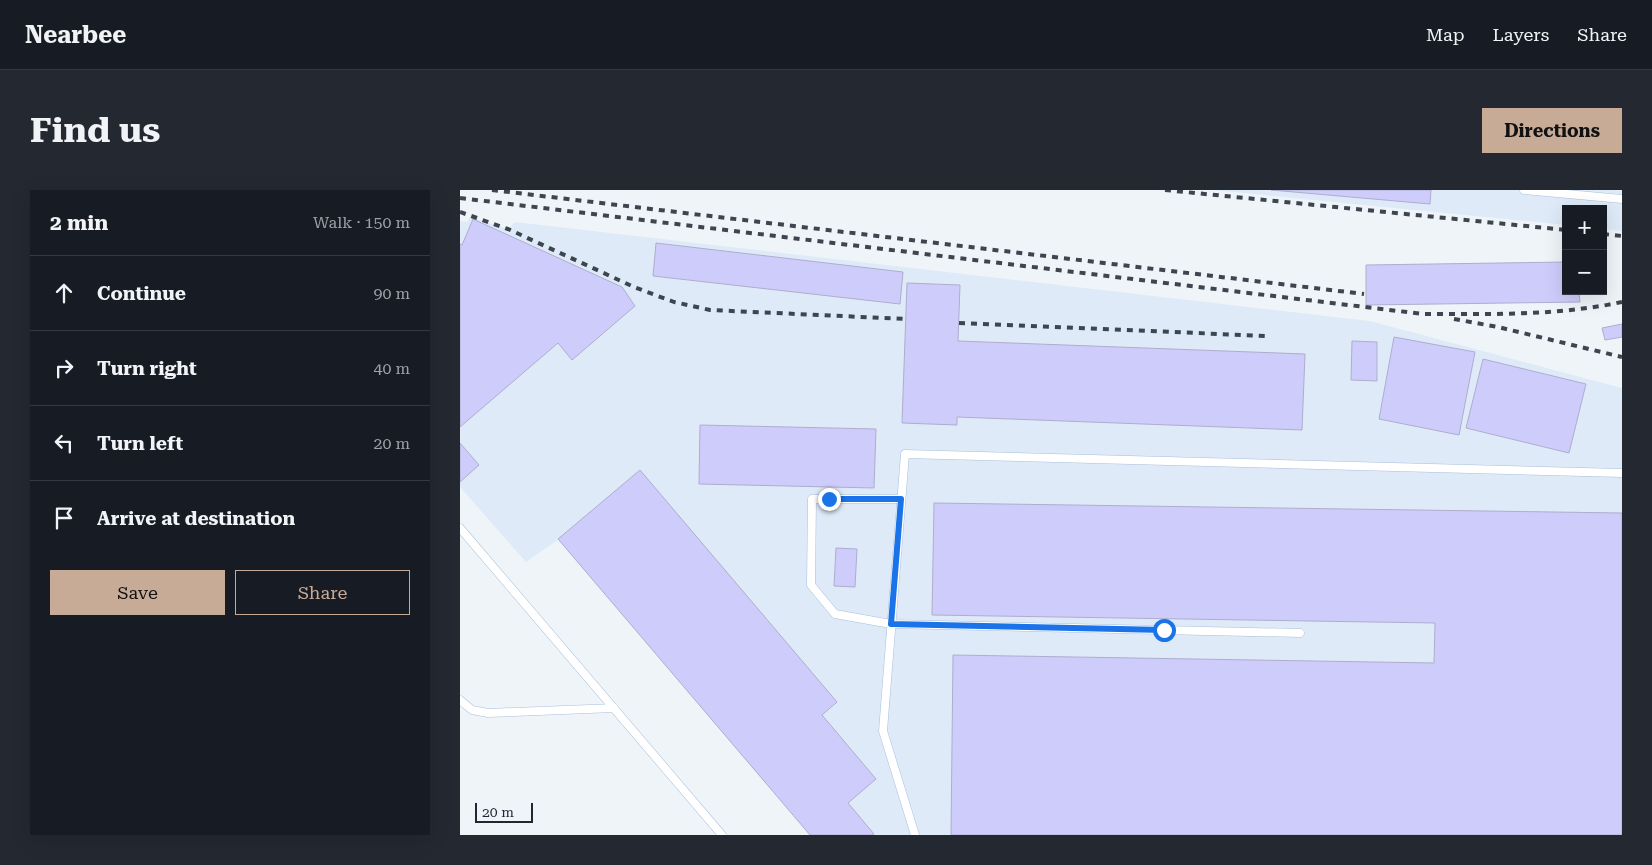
<!DOCTYPE html>
<html lang="en">
<head>
<meta charset="utf-8">
<style>
  :root { --surface:#171b24; --page:#242831; --text:#f1f3f6; --muted:#9ea1a6; --line:#363941; --accent:#c8ab97 }
  body { margin:0; font-family:"Roboto Serif",serif; background:var(--page); color:var(--text) }
  .controls { position:absolute; right:15px; top:15px; display:grid; overflow:hidden; border-radius:0px; box-shadow:0 5px 20px #0002 }
  .controls button { width:45px; height:45px; display:grid; place-items:center; padding:0; border:0; border-bottom:1px solid var(--line); background:var(--surface); color:var(--text); font:25px sans-serif }
  .scale { position:absolute; left:15px; bottom:12px; width:58px; box-sizing:border-box; padding-left:5px; border:2px solid #1f2832; border-top:0; font-size:14px; line-height:18px; white-space:nowrap; color:#1f2832; -webkit-text-stroke:4px #eff4f9; paint-order:stroke }
  .stop { position:absolute; width:15px; height:15px; margin:-11px; border:4px solid #1a73e8; border-radius:50%; background:#fff }
  .stop.end { background:#1a73e8; border-color:#fff; box-shadow:0 1px 5px #0008 }
  .list { margin:0; padding:0; list-style:none }
  h2 { display:flex; justify-content:space-between; align-items:center; height:65px; margin:0; padding:0 20px; font-size:21px }
  h2 small { font-size:16px; font-weight:400; color:var(--muted) }
  .list li { display:grid; grid-template-columns:32px 1fr auto; gap:15px; align-items:center; box-sizing:border-box; height:75px; padding:0 20px; border-top:1px solid var(--line) }
  .list b { display:block; font-size:19px; white-space:nowrap }
  .list em { font-size:16px; font-style:normal; color:var(--muted) }
  .actions { display:flex; gap:10px; padding:15px 20px }
  .actions a { flex:1; padding:11px 0; border:1px solid var(--accent); border-radius:0px; text-align:center; font-size:18px; color:var(--accent) }
  .actions .main { background:var(--accent); color:#111 }
  .icon { flex:none; width:28px; height:28px; fill:none; stroke:currentColor; stroke-width:2; stroke-linecap:round; stroke-linejoin:round }
  .map { position:relative; flex:none; width:1162px; height:645px; overflow:hidden; border-radius:0px }
  header { display:flex; align-items:center; gap:30px; box-sizing:border-box; height:70px; padding:0 25px; background:var(--surface); border-bottom:1px solid var(--line) }
  header strong { font-size:24px }
  nav { display:flex; gap:28px; margin-inline-start:auto; font-size:18px }
  .intro { display:flex; align-items:center; justify-content:space-between; box-sizing:border-box; height:120px; padding:0 30px }
  h1 { margin:0; font-size:35px }
  .button { padding:12px 22px; border-radius:0px; background:var(--accent); color:#111; font-size:18px; font-weight:700 }
  main { display:flex; gap:30px; padding:0 30px }
  aside { flex:1; background:var(--surface); border-radius:0px; box-shadow:0 5px 20px #0002 }
  .map>svg:first-child { display:block }
  .built { fill:#dfeaf8 }
  .building { fill:#ceccfb; stroke:#aeadce }
  .lines { fill:none; stroke-linecap:round; stroke-linejoin:round }
  .service-casing { stroke:#a9bfdb; stroke-width:9 }
  .service { stroke:#fff; stroke-width:8 }
  .rail { stroke:#3d464f; stroke-width:4; stroke-dasharray:6 6; stroke-linecap:butt }
  .route { stroke:#1a73e8; stroke-width:6 }
</style>
</head>
<body>
<header>
<strong>Nearbee</strong>
<nav><a>Map</a><a>Layers</a><a>Share</a></nav>
</header>
<div class="intro"><h1>Find us</h1><a class="button">Directions</a></div>
<main>
<aside>
<h2>2 min<small>Walk · 150 m</small></h2>
<ul class="list">
<li><svg class="icon" aria-label="ahead" viewBox="0 0 24 24"><path d="M12 20V5M6 11l6-6 6 6"/></svg><div><b>Continue</b></div><em>90 m</em></li>
<li><svg class="icon" aria-label="right" viewBox="0 0 24 24"><path d="M7 20v-9h11M14 6l5 5-5 5"/></svg><div><b>Turn right</b></div><em>40 m</em></li>
<li><svg class="icon" aria-label="left" viewBox="0 0 24 24"><path d="M17 20v-9H6M10 6l-5 5 5 5"/></svg><div><b>Turn left</b></div><em>20 m</em></li>
<li><svg class="icon" aria-label="arrive" viewBox="0 0 24 24"><path d="M6 21V4h12l-3 4 3 4H6"/></svg><div><b>Arrive at destination</b></div></li>
</ul>
<div class="actions"><a class="main">Save</a><a>Share</a></div>
</aside>
<div class="map">
<svg width="1162" height="645" viewBox="0 0 1162 645">
  <rect width="100%" height="100%" fill="#eff4f9"/>
  <path class="built" d="M753 0H1162V41L1143 39V19H1106V35Z
    M10 27 48 39 55 32 910 131 1162 198V645H350L99 349 66 372 0 297V31L7 32Z"/>
  <path class="building" d="M811 0H971L970 14Z
    M13 29 162 97 175 116 112 170 98 153 0 237V54L2 55Z
    M196 53 443 82 440 114 193 86Z
    M1106 72V101H1119L1120 112 906 115V75Z
    M447 93 500 95 498 151 845 164 842 240 497 227V235L442 233Z
    M1162 134V147L1145 150 1142 138Z
    M934 147 1015 162 999 245 919 229Z
    M892 151 917 152V191L891 190Z
    M1023 169 1126 194 1109 263 1006 238Z
    M240 235 416 239 414 298 239 294Z
    M0 253 19 275 0 292Z
    M180 280 377 512 362 525 416 589 388 613 414 644 412 645H350L98 349Z
    M474 313 1162 323V645H491L493 465 974 473 975 433 472 425Z
    M376 358 397 359 395 397 374 396Z"/>
  <g class="lines">
    <g class="service-casing">
      <path id="service" d="M1064 0 1162 9
        M441 309H352L351 395 375 424 431 434 840 443
        M0 338 262 645
        M0 510 12 520 28 523 154 518
        M455 645 423 541 445 264 1162 283"/>
    </g>
    <use href="#service" class="service"/>
    <path class="rail" d="M32 0 904 104
      M705 0 1106 40
      M0 8 963 124C1029 124 1097 126 1162 112
      M0 22 48 39 174 97 214 112 250 120 446 129
      M1143 44 1162 46
      M994 129 1038 137 1162 167
      M499 133 807 146"/>
  </g>
  <g class="lines">
    <path class="route" d="M369 309H441L431 434 704 440"/>
  </g>
</svg>
<div class="controls">
<button>+</button>
<button>−</button>
</div>
<div class="scale">20 m</div>
<div class="stop" style="left:704px;top:440px"></div>
<div class="stop end" style="left:369px;top:309px"></div>
</div>
</main>
</body>
</html>
